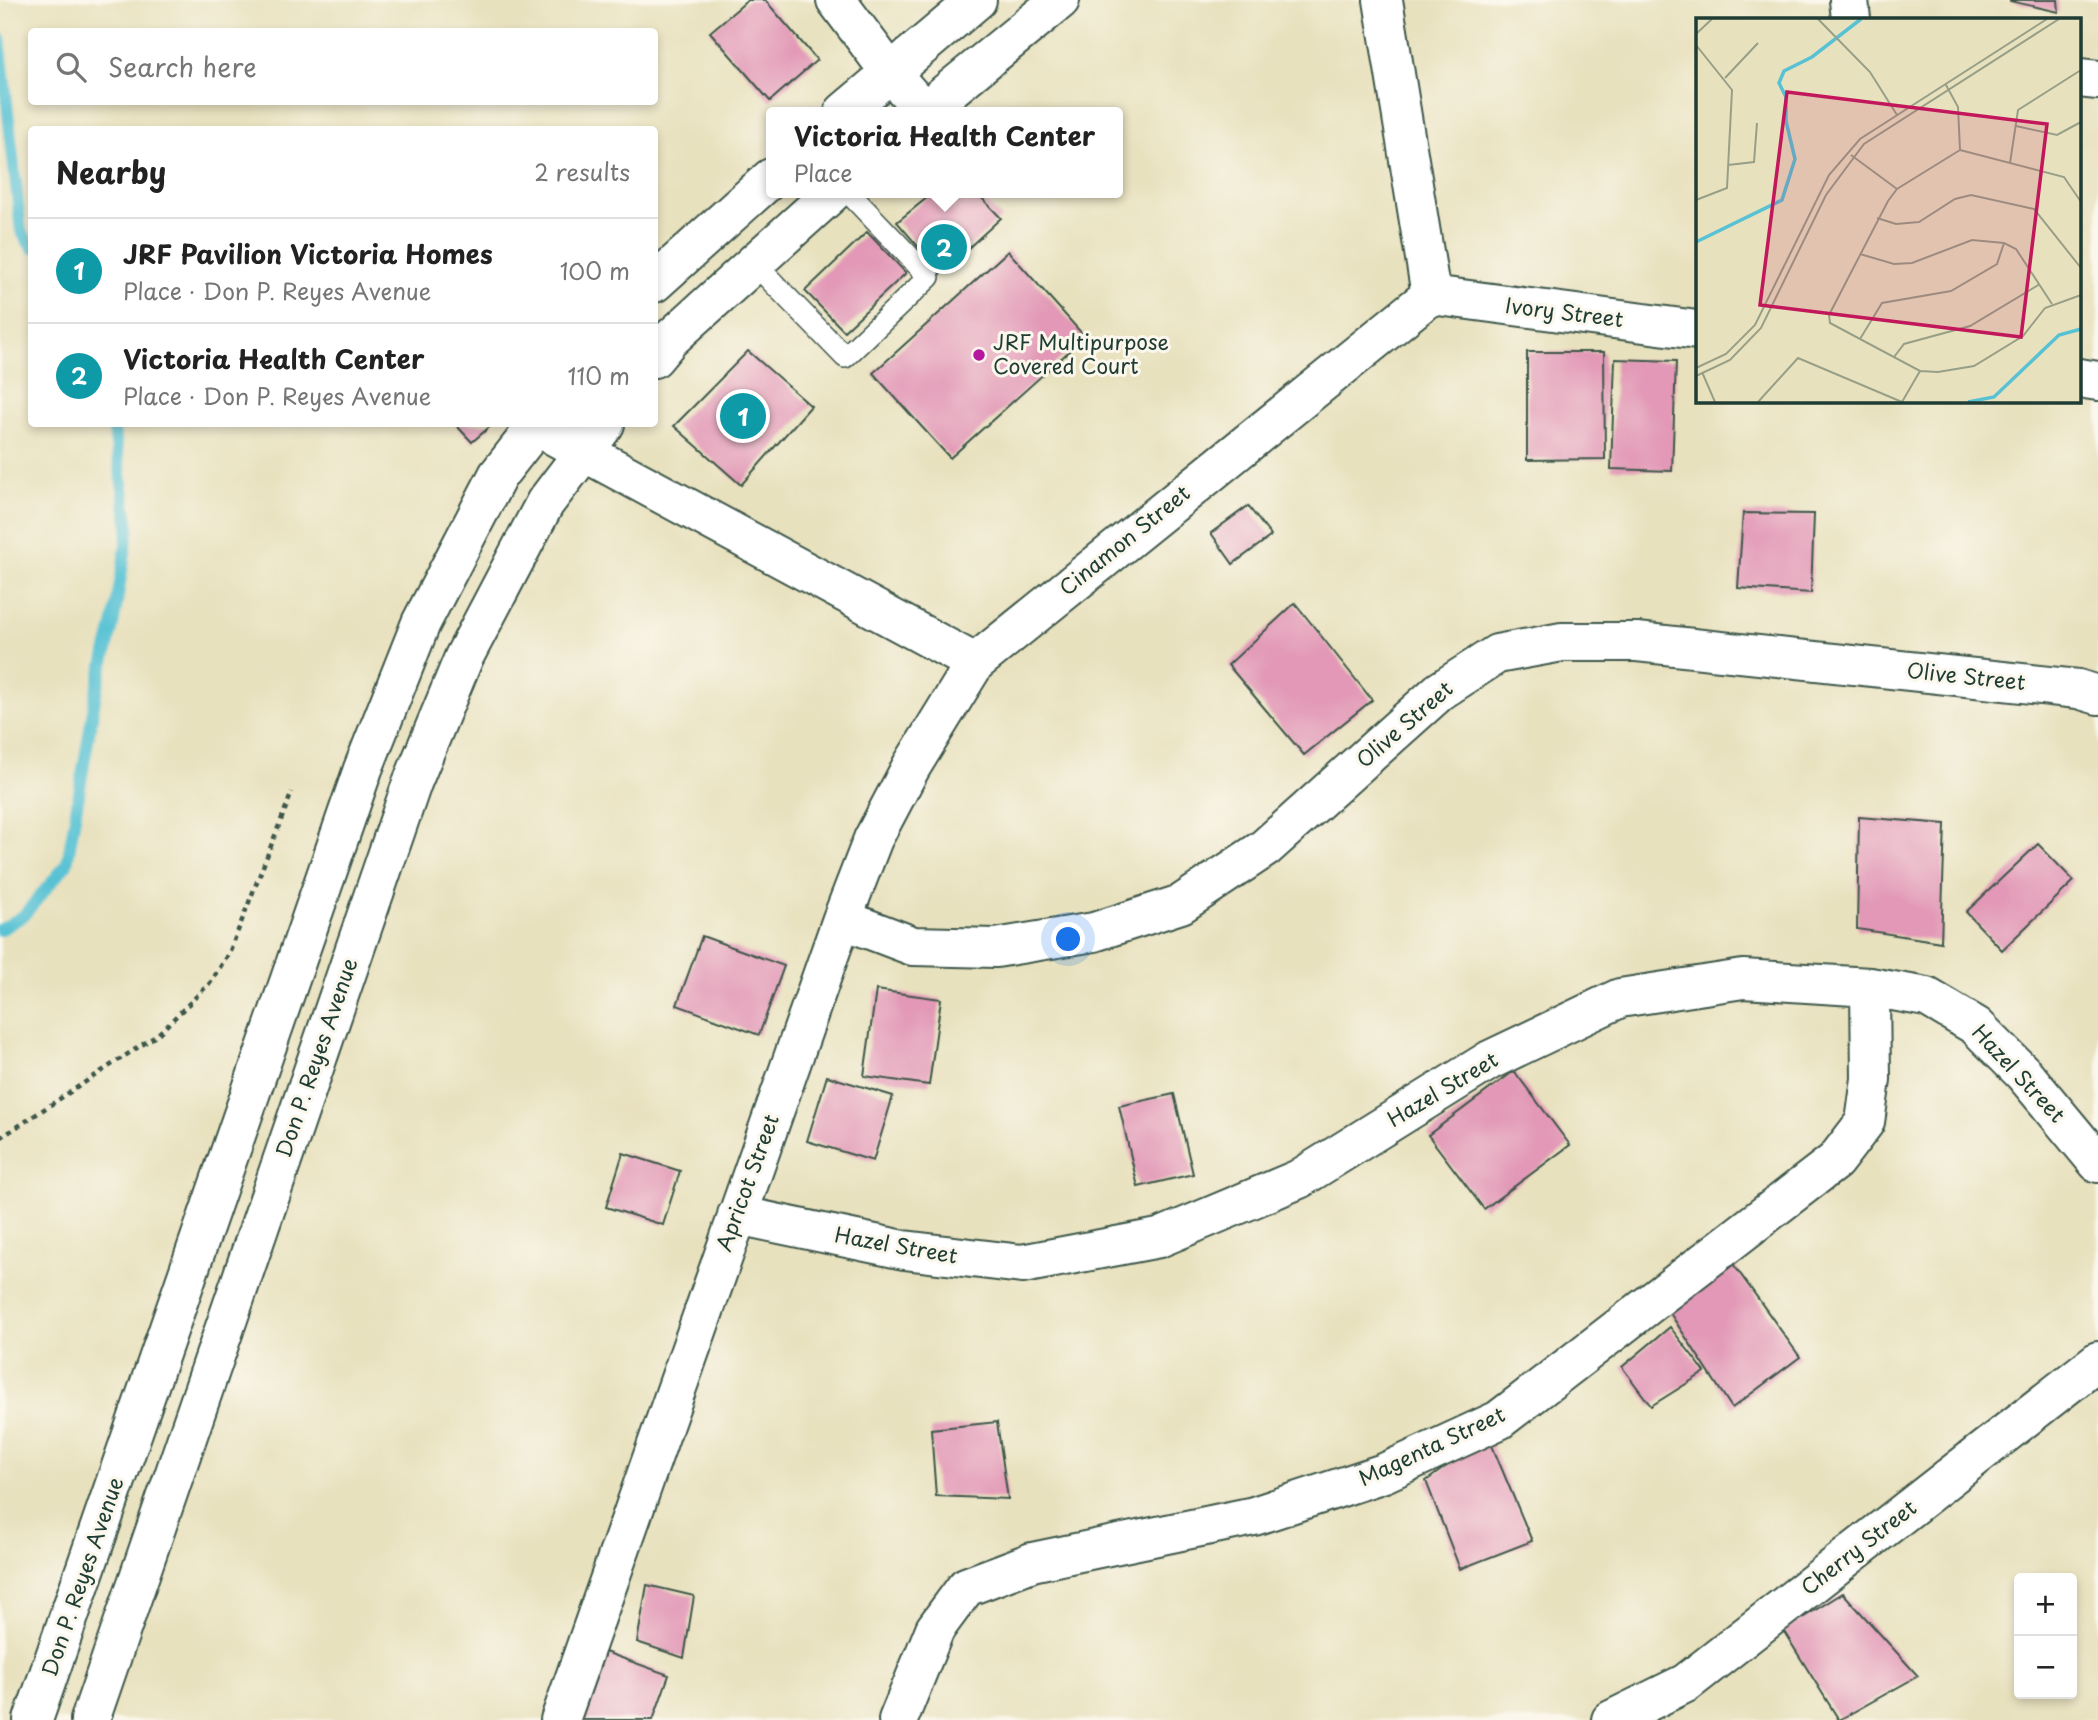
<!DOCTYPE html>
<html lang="en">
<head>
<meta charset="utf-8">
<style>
  :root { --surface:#fff; --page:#f2f2f2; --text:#222; --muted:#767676; --line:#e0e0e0; --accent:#b5179e }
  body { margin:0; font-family:"Playpen Sans",sans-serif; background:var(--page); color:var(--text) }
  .controls { position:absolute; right:21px; bottom:21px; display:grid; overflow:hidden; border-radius:7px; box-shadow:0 4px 10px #0003 }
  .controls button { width:63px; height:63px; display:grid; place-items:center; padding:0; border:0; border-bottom:2px solid var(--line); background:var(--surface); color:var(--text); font:35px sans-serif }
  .you { position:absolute; left:1069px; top:940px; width:24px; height:24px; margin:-18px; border:5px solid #fff; border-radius:50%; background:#1a73e8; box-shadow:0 0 0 10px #1a73e833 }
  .badge { display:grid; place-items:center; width:46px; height:46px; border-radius:50%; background:var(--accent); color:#fff; font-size:23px; font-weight:700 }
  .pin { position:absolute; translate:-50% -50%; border:4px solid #fff; box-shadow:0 2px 7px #0006 }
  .popup { position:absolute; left:766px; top:107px; width:357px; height:91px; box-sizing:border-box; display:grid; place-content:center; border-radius:7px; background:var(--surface); filter:drop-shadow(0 2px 5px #0005); font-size:23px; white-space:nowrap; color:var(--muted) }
  .popup b { font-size:26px; color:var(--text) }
  .popup::after { content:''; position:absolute; left:50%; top:100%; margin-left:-14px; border:14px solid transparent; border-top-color:var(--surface) }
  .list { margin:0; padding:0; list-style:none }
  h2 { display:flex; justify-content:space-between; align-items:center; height:91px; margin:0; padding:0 28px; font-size:30px }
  h2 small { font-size:23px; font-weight:400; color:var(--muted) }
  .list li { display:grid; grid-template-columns:46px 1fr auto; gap:21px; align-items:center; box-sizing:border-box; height:105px; padding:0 28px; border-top:2px solid var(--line) }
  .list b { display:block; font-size:26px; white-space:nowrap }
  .list p { margin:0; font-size:23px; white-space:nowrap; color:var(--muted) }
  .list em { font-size:23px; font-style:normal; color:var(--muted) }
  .icon { flex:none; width:38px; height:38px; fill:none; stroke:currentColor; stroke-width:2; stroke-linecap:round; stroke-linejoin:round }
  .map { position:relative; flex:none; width:2098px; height:1720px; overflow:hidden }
  .search { position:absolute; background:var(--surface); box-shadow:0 4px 10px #0003; left:28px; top:28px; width:630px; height:77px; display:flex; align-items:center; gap:18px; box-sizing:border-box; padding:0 24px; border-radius:7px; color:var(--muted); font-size:26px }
  .panel { position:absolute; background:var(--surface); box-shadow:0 4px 10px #0003; left:28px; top:126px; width:630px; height:301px; border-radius:7px }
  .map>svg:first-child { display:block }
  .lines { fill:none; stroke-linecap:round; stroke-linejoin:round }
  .stream { stroke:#58c2d4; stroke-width:12 }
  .building { fill:#e298b6 }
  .service-casing { stroke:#3d5649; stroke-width:24 }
  .minor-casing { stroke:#3d5649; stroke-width:42 }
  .tertiary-casing { stroke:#3d5649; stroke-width:42 }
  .path { stroke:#3d5649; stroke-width:4.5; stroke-dasharray:5 5; stroke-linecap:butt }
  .service { stroke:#fff; stroke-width:21 }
  .minor { stroke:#fff; stroke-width:38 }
  .tertiary { stroke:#fff; stroke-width:38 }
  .poi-dot { fill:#b5179e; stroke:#fbf7ec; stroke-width:2.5 }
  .labels { text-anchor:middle; stroke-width:6; stroke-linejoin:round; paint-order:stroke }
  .street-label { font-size:21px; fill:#1f3d34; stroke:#fbf7ec }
  .poi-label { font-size:21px; fill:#1f3d34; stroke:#fbf7ec; text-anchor:start }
  .inset-river { fill:none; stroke:#58c2d4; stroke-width:3.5 }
  .inset-road { fill:none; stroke:#989f87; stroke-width:2 }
  .view { fill:#c2185b; fill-opacity:0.15; stroke:#c2185b; stroke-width:3.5 }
  .inset-edge { fill:none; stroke:#1f3d34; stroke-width:3.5 }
</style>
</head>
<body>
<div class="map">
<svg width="2098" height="1720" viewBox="0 0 2098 1720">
  <rect width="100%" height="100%" fill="#fbf7ec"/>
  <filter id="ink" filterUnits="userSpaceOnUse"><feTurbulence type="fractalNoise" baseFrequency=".0143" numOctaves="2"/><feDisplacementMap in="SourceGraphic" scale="14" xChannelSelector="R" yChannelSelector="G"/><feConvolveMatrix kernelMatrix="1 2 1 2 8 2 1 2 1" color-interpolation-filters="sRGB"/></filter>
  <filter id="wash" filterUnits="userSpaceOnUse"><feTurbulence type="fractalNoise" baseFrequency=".00686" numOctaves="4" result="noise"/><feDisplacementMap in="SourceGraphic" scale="28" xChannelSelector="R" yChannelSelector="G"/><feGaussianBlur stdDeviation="1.57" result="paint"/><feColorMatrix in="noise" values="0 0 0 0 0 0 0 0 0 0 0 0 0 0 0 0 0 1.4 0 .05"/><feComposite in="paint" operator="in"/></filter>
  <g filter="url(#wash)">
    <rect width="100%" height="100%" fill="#e8e1be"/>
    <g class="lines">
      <path class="stream" d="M0 39 21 231 32 248
        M0 930 23 916 67 864 96 693 113 626 129 528 113 424"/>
    </g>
    <g id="blocks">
      <path class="building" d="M748 0H765L817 60 770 101 710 32Z
        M2010 0H2058L2059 12 2010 1Z
        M933 193H977L1001 218 941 273 897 222Z
        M867 232 906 273 844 331 805 291Z
        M1008 251 1085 337 950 458 873 373Z
        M748 351 811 406 741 485 674 426Z
        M1527 352H1604L1605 459 1527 460Z
        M1615 359 1676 361 1672 471 1611 469Z
        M455 424H493L472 442Z
        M1248 506 1271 536 1233 564 1211 533Z
        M1743 513 1814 514 1811 593 1738 588Z
        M1295 603 1372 700 1304 755 1228 665Z
        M1859 817 1945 824 1941 942 1857 929Z
        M2038 844 2074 881 2002 950 1966 912Z
        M702 936 784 966 759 1035 677 1005Z
        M876 990 941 999 929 1085 864 1076Z
        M1514 1071 1570 1145 1484 1209 1428 1135Z
        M827 1076 893 1096 873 1161 807 1141Z
        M1174 1094 1193 1174 1138 1187 1119 1106Z
        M623 1153 680 1171 663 1225 606 1207Z
        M1731 1261 1800 1357 1732 1408 1668 1310Z
        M1670 1327 1705 1372 1651 1406 1622 1367Z
        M997 1422 1008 1499 936 1496 931 1429Z
        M1488 1436 1532 1541 1460 1569 1426 1481Z
        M647 1585 694 1596 684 1658 637 1642Z
        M1843 1593 1918 1676 1839 1720 1783 1630Z
        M605 1652 669 1675 653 1720H581Z"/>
    </g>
  </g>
  <g filter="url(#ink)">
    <use href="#blocks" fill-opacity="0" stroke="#3d5649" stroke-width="2"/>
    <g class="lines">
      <g class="service-casing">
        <path id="service" d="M753 262 845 357 929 277 849 193"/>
      </g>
      <g class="minor-casing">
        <path id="minor" d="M836 0 889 71 924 111
          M1383 0 1431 295
          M1849 0 1851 19
          M2079 78 2098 80
          M1431 295 1697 330
          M2079 378 2098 381
          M536 426 975 663
          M842 919 913 946 996 948 1094 932 1181 904 1265 848 1440 691 1497 654 1562 642H1637L2078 689 2098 695
          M737 1215 904 1250 1022 1264 1159 1238 1299 1179 1490 1060 1620 998 1743 979 1870 987 1927 997 1976 1026 2024 1074 2098 1163
          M560 1720 842 919 873 839 911 767 975 663 1431 295
          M898 1720 935 1629 966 1587 1032 1562 1254 1516 1384 1473 1499 1420 1835 1161 1865 1122 1871 1079 1870 987
          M1611 1720 1686 1683 2098 1361"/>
      </g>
      <g class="tertiary-casing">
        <path id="tertiary" d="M844 112 977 0
          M923 112 1060 0
          M654 283 771 178
          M654 358 669 340 832 193
          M33 1720 363 769 421 623 498 475 538 424
          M90 1720 412 783 464 657 545 503 605 424"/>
      </g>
      <path class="path" d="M0 1138 157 1035 211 982 230 951 292 792"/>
      <use href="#service" class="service"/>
      <use href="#minor" class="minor"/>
      <use href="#tertiary" class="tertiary"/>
    </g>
  </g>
  <circle class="poi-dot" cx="979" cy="355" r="7"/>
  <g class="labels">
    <g class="street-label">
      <text transform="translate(1564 313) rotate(7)" y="7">Ivory Street</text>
      <text transform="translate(1125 541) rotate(-39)" y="7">Cinamon Street</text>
      <text transform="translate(1966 677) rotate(6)" y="7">Olive Street</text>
      <text transform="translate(1405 725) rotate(-41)" y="7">Olive Street</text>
      <text transform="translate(317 1058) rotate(-71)" y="7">Don P. Reyes Avenue</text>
      <text transform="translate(2018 1074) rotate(47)" y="7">Hazel Street</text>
      <text transform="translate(1443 1090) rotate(-31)" y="7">Hazel Street</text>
      <text transform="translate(748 1183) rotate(-70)" y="7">Apricot Street</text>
      <text transform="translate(896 1246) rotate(10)" y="7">Hazel Street</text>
      <text transform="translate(1432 1447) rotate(-25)" y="7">Magenta Street</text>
      <text transform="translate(1859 1548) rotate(-38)" y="7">Cherry Street</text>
      <text transform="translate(83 1577) rotate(-71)" y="7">Don P. Reyes Avenue</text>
    </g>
    <g class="poi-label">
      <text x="993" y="350">JRF Multipurpose<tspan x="993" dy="24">Covered Court</tspan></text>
    </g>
  </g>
  <g transform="translate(1696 18)">
    <rect width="385" height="385" fill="#e8e1be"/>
    <path class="inset-river" d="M0 224 86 182 99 141 90 103V79L83 65 88 53 116 39 165 1M272 384 298 379 363 317 385 311"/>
    <path class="inset-road" d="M122 1 174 54 201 97M0 16 16 1M0 27 36 72 31 170 0 182M29 60 62 25M250 67 262 89 264 132M320 108 361 117 385 104M264 132 201 171 192 183 133 297 134 305 224 353 242 354 278 348 327 318 349 290 385 277M264 132 368 159 385 184M155 137 201 171M314 145 322 92 385 52M32 147 58 144 61 105M181 200 200 206 223 204 259 181 275 177 338 191 385 250M164 236 198 246 216 245 276 222 308 225 320 231 356 286M164 321 186 285 255 273 301 246 308 225M198 339 208 326 274 308 344 266M0 350 30 336 59 307 133 157 164 121 351 1M6 354 19 384M0 358 34 342 65 310 130 177 168 126 363 1M62 384 102 340 206 384M206 384 224 353"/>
    <path class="view" d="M91 74 351 106 325 319 64 287Z"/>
    <rect width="385" height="385" class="inset-edge"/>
  </g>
</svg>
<div class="controls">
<button>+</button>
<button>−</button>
</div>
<div class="you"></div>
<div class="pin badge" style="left:743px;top:416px;background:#0f9aa8">1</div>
<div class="pin badge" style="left:944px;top:247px;background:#0f9aa8">2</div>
<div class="popup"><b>Victoria Health Center</b>Place</div>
<div class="search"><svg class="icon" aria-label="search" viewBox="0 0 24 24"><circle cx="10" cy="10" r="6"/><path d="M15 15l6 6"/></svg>Search here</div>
<section class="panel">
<h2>Nearby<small>2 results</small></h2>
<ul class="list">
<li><span class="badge" style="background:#0f9aa8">1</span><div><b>JRF Pavilion Victoria Homes</b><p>Place · Don P. Reyes Avenue</p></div><em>100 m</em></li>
<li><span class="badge" style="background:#0f9aa8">2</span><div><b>Victoria Health Center</b><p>Place · Don P. Reyes Avenue</p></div><em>110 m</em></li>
</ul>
</section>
</div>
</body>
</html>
